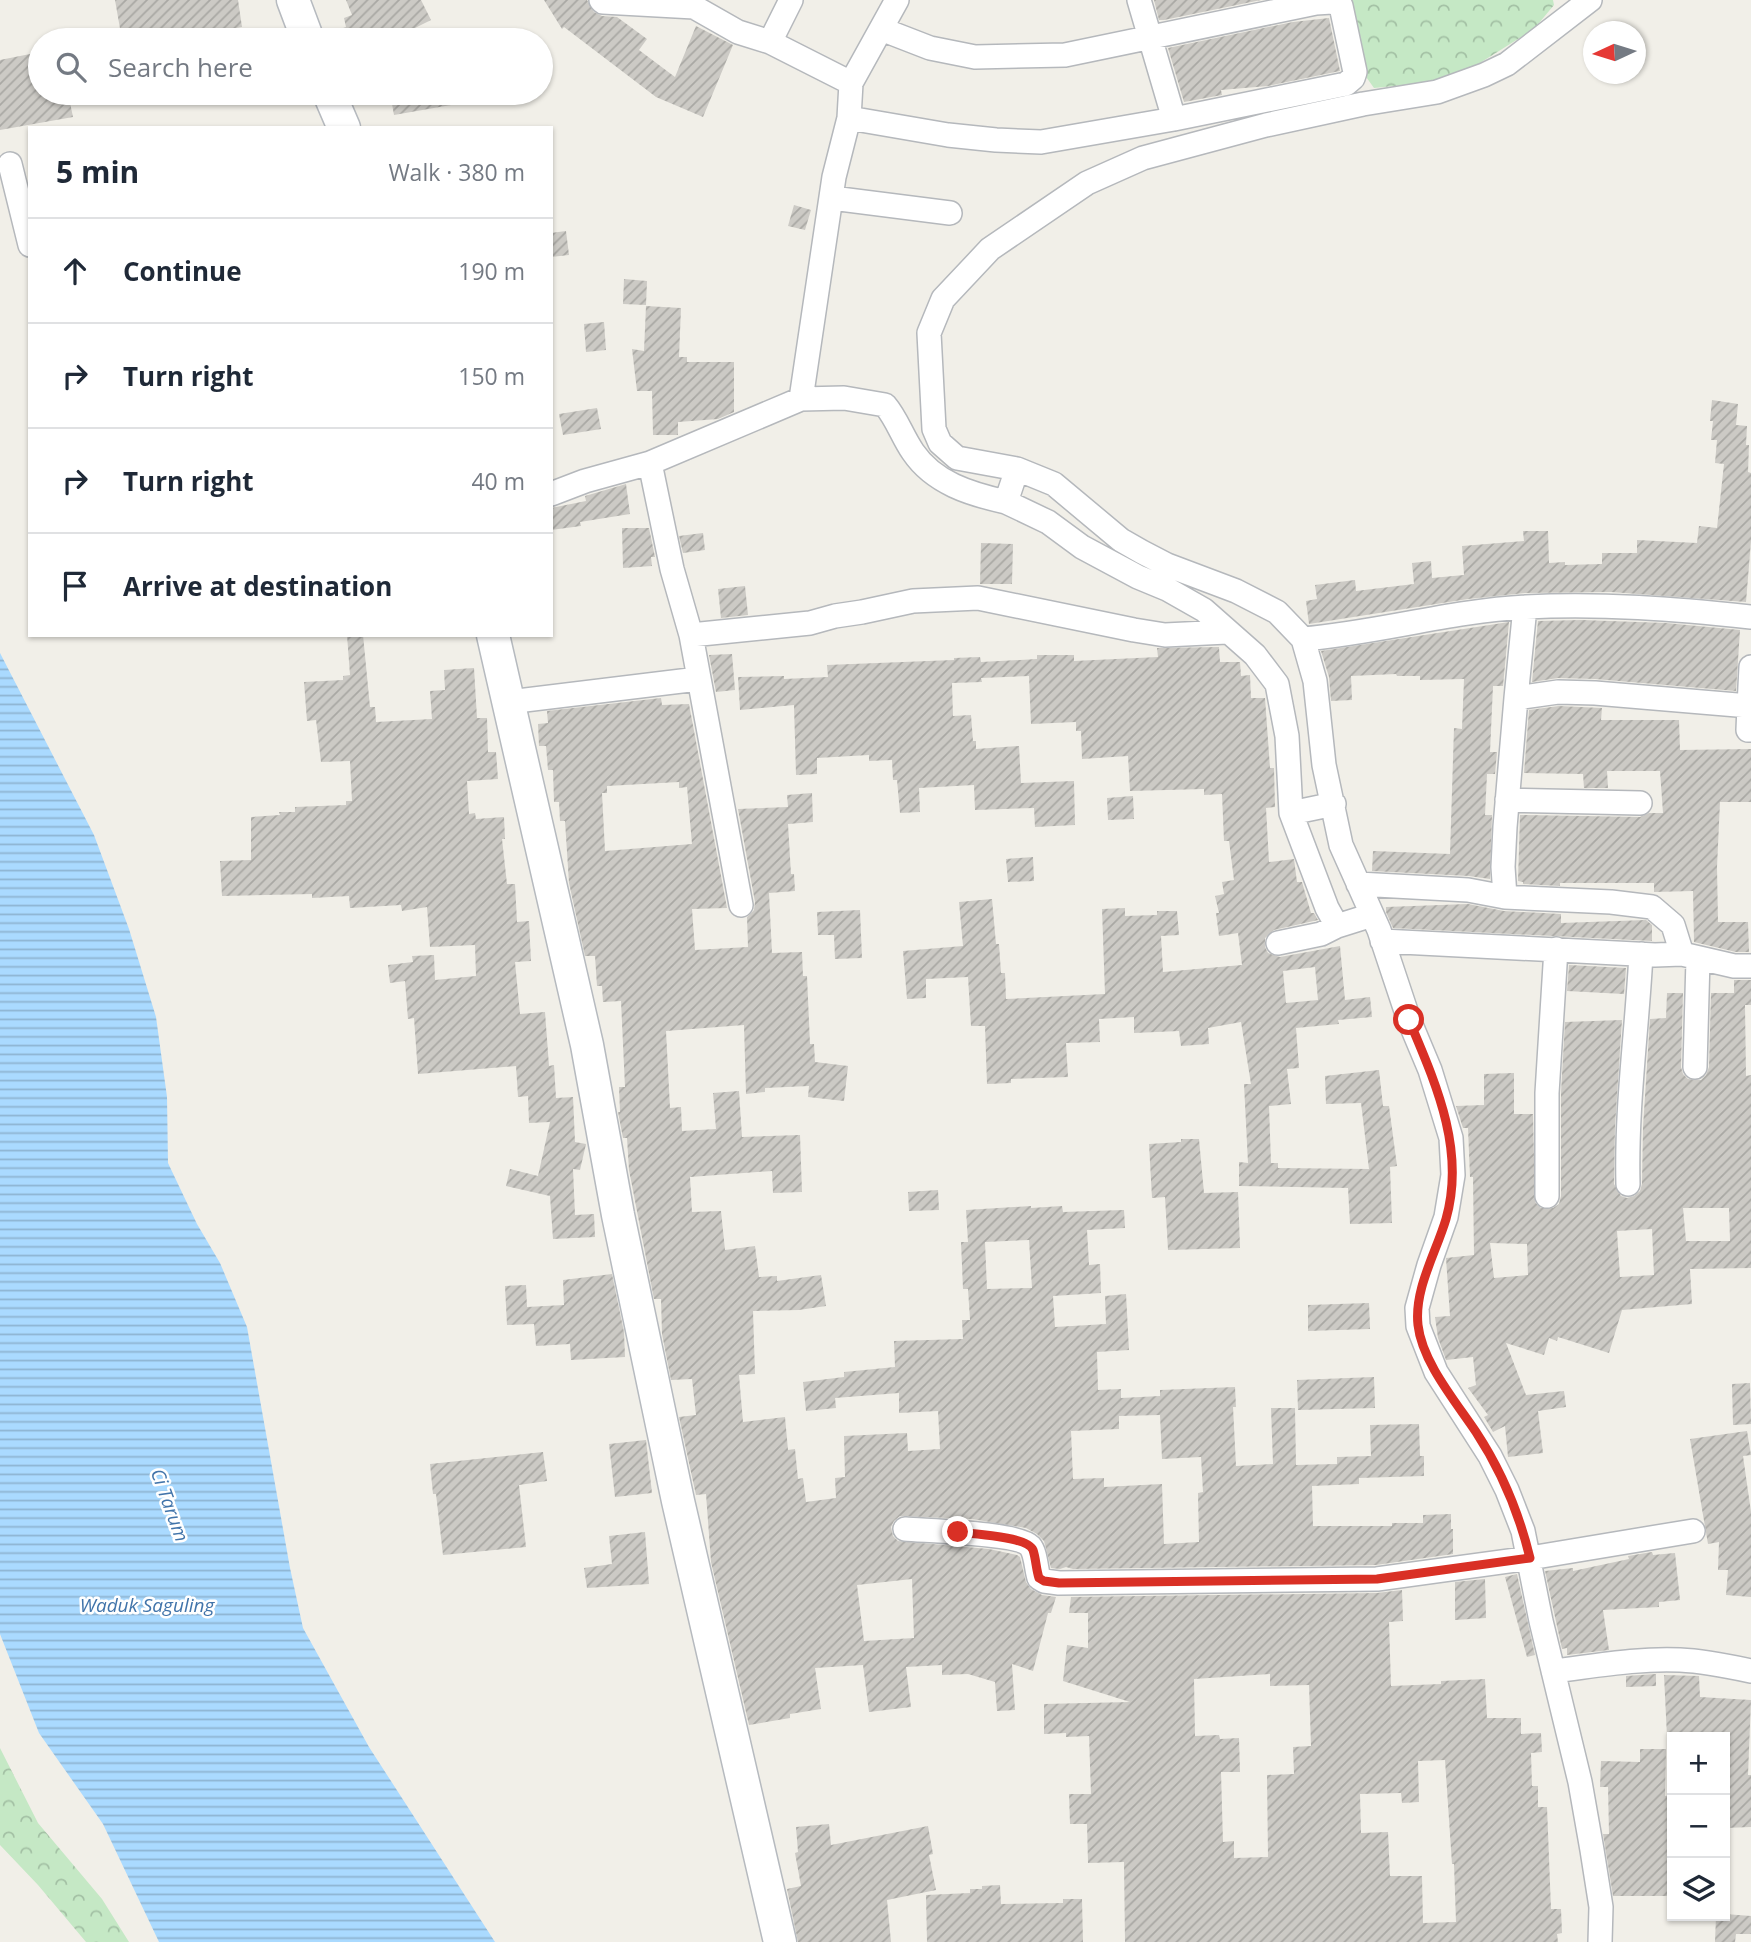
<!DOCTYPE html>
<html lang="en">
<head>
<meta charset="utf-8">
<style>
  :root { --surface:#fff; --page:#f2f2f3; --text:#1f2937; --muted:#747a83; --line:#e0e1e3 }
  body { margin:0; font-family:"Open Sans",sans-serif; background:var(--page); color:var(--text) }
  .controls { position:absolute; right:21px; bottom:21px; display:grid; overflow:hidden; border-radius:0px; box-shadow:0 2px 5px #0004 }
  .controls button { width:63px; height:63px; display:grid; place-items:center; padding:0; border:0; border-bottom:2px solid var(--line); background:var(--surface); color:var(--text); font:35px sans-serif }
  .compass { position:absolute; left:1583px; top:21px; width:63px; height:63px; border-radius:50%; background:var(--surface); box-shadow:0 2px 5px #0004; rotate:266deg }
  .stop { position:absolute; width:21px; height:21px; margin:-16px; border:5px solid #d93025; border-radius:50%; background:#fff }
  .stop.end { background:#d93025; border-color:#fff; box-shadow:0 2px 7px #0008 }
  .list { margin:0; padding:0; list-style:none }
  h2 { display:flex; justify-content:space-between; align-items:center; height:91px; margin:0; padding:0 28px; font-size:30px }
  h2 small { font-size:23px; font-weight:400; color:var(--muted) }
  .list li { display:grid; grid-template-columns:46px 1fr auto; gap:21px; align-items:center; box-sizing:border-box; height:105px; padding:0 28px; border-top:2px solid var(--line) }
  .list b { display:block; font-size:26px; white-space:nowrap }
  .list em { font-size:23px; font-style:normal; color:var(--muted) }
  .icon { flex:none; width:38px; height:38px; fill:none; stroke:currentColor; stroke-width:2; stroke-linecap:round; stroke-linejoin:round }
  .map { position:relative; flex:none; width:1751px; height:1942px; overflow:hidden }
  .search { position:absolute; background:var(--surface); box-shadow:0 2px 5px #0004; left:28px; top:28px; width:525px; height:77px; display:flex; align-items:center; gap:18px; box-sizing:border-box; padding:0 24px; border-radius:38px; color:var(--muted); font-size:26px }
  .panel { position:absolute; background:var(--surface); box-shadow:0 2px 5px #0004; left:28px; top:126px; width:525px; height:511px; border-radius:0px }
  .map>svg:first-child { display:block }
  .forest { fill:url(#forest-crowns) }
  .water { fill:url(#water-rules) }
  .building { fill:url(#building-hatch); fill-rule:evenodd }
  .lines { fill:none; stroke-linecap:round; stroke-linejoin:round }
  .street-casing { stroke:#b5b8bc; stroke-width:26 }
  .secondary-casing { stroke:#b6babf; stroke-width:35 }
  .street { stroke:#fff; stroke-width:23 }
  .secondary { stroke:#fff; stroke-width:32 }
  .route { stroke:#d93025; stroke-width:9 }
  .labels { text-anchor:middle; stroke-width:5; stroke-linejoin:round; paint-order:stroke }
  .water-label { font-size:19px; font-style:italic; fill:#4174aa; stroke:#fff }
</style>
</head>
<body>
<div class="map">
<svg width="1751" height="1942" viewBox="0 0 1751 1942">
  <defs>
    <pattern id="forest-crowns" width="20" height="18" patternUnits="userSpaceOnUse" patternTransform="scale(1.75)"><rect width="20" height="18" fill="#c5e8c5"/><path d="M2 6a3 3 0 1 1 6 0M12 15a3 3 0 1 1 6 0" fill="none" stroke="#a3c0a4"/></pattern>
    <pattern id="water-rules" width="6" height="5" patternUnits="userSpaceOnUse" patternTransform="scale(1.75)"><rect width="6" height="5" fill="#aadaff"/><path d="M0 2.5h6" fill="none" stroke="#8eb4d2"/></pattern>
    <pattern id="building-hatch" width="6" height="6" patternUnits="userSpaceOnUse" patternTransform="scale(1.75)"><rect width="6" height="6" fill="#cccac5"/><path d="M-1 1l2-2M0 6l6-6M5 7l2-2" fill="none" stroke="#a9a8a4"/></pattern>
  </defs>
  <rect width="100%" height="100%" fill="#f1efe8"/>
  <path class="forest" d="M1349 0H1553L1554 5 1534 29 1475 66 1435 82 1374 88 1364 74Z
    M0 1748 38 1823 102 1899 129 1942H86L38 1885 0 1845Z"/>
  <path class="water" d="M0 653 94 835 129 929 156 1017 167 1097 168 1163 197 1224 220 1263 247 1327 290 1568 303 1628 369 1747 495 1942H159L103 1824 39 1733 0 1634Z"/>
  <path class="building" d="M115 0H238L242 27 157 40H122Z
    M346 0H421L431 20 391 40H326L325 34 346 27 344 18 352 15Z
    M544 0H587L594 12 602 16 617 17 647 39 639 50 675 77 696 26 733 45 703 117 656 97 564 27 562 29Z
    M1154 0H1261L1164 20H1159Z
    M1329 18 1340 71 1268 86 1221 90 1222 95 1184 102 1168 48 1293 22Z
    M35 53 40 93H68L73 117 0 130V60Z
    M390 93H468V102L394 115Z
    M794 205 811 210 805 230 788 226Z
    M566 231 569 255 551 257V233Z
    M624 279 647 281 646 305 623 304Z
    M646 306 681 308 679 357H687V362H734V412L718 419 678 422V435H653L652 391H637L632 349 644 351Z
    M604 322 606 350 586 352 584 324Z
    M1712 400 1738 404 1736 425 1747 426 1746 445H1749L1748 472 1751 473V541L1746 602 1611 592 1525 593 1468 599 1309 624 1306 601 1317 599 1315 585 1355 580 1356 591 1414 584 1412 563 1431 561 1432 578 1464 575 1462 546 1524 541 1523 531H1548L1549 563 1565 562V565L1602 564V553H1637V540L1697 543 1699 526 1717 528 1724 464 1715 463 1717 440H1711L1713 421H1710Z
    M597 408 601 429 563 435 559 414Z
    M626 484 630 514 580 522 581 526 551 530V508L586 501 585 496Z
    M622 528H649L655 557H651L652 566 623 568Z
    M703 533 705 550 683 553 679 536Z
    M981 543 1013 544 1012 584H980Z
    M745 586 748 615 721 618 718 589Z
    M1582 620 1666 623 1740 630 1736 691 1595 679 1558 678 1532 682 1538 621Z
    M1509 622 1503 686H1493L1490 752H1497L1495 774H1487L1485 815H1492L1490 879 1469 876 1372 871 1373 851 1450 854 1454 728 1462 729 1464 679 1420 680V676H1397L1396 674 1351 676 1352 700 1331 701 1329 677 1321 651Z
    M347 635H363L370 707H375L376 722 432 719 430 691 445 690 444 670 474 668 477 718H487L488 752H496L498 779 467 781 469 814 475 813 476 819 504 817 505 839H502L507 884H515L517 922 529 921 531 961 515 962 520 1014 545 1012 549 1066 554 1065 556 1098 573 1097 575 1142 586 1144 580 1170 573 1169 575 1215 594 1214 595 1237 553 1239 550 1196 506 1186 510 1169 538 1176 550 1122 529 1123 528 1096 518 1097 516 1066 418 1074 414 1018 408 1019 405 981 390 983 388 965 413 962 412 956 434 955 435 980 476 976 475 945 430 947 427 907 402 911 401 905 350 908 349 896 312 898V894L222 896 220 861 251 860V817L280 815 279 812H295V807L346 805V801H352L350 761 321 762 316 720 307 721 304 682 343 680V676L350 675Z
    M1219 647 1220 662H1240L1241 676 1250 675 1251 698H1265L1270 768H1274L1275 807 1266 808 1269 862 1294 859 1297 882H1302L1311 913H1314L1318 920 1274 930 1265 938V947L1268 953 1280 957 1340 946 1345 1000 1370 997 1372 1017 1338 1020 1339 1024 1296 1028 1299 1068 1287 1069 1291 1104 1269 1106 1271 1163H1278V1168L1369 1169 1361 1103 1326 1104 1325 1076 1379 1070 1383 1106H1389L1397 1166 1390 1167 1392 1223 1350 1224 1348 1188 1239 1186V1162L1248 1163 1244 1084H1251L1241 1022 1208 1028 1209 1044 1181 1046 1179 1031 1134 1033V1017L1099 1019 1100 1042 1066 1043 1068 1077 1011 1079V1083L987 1084 985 1026H971L968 977 926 979V998L907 999 903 951 963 946 959 902 992 899 996 944H999L1001 973H1005L1006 999 1105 994 1102 909 1125 908V916L1157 915V911H1177L1179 935 1161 936 1163 972 1242 965 1238 933 1219 936 1216 913H1219L1215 896 1224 894 1222 882 1234 880 1229 841H1224L1222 794 1204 795V789L1130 791 1128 756 1082 759 1081 731H1076V722L1031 724 1029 676 981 678 982 682 952 683 953 716 971 715 973 741H976V749L1019 746 1021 783 1074 781 1075 825 1035 827 1034 808 975 810 974 785 919 788 920 812 900 813 897 780H893L892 760 869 761V755L817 758V774L796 775 794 705 740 710 738 677 784 676V679L828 677 827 665 954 660V658L980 657 981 662 1037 659V655H1074V661L1158 657 1157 648ZM1315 967 1318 1000 1286 1003 1283 971Z
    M732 654 735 690 716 692 709 655Z
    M661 698 662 705 689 704 727 908 692 909 695 950 748 947 747 917 754 910 755 902 738 809 788 807 787 795 812 793 813 822 788 824 791 874H794L795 891 769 893 772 953 802 952 803 976H807L810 1044H814L815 1062 848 1066 844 1101 808 1097 809 1086 765 1088V1092L746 1094 744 1025 666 1031 670 1108 681 1107 682 1131 716 1129 713 1093 739 1091 742 1137 800 1135 802 1192 773 1193 772 1171 690 1177 692 1212 721 1211 725 1250 755 1246 759 1277 777 1276V1281L821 1275 826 1306 799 1310 753 1311 755 1374 739 1375 743 1422 785 1417 788 1450 795 1449 798 1479 803 1478 806 1502 836 1498 835 1478 845 1477 844 1436 907 1433 908 1451 940 1449 938 1411 899 1413V1393L835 1398 836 1408 806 1411 803 1382 844 1377V1372L895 1367 894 1341 963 1339 962 1320H970L968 1289H963L961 1242H968L966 1210 1031 1206V1208L1062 1206 1063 1212 1124 1210 1125 1228 1087 1230 1089 1265 1100 1264 1101 1293 1053 1296 1055 1327 1106 1324 1105 1296 1126 1294 1129 1350 1097 1352 1098 1390 1121 1389V1398L1160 1396V1390L1235 1387 1236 1407H1233L1236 1466 1273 1464 1271 1408H1295L1296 1465 1337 1464V1457L1371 1456 1370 1425 1419 1424 1420 1456H1424V1476L1359 1478V1484L1312 1486 1313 1526H1392V1523H1423V1515L1451 1514V1529H1453V1554L1376 1565 1073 1569 1066 1567 1060 1569 1051 1568 1044 1541 1037 1534 1026 1528 972 1519 900 1516 894 1521 891 1527 893 1536 898 1541 989 1549 1017 1555 1020 1557 1026 1582 1031 1589 1042 1595 1056 1597 1051 1613H1048L1033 1671 1012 1664 1015 1710 997 1711 995 1682 968 1674 942 1675V1665L906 1667 911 1707 869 1712 863 1665 815 1668 821 1709 790 1714V1718L749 1725 711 1562 706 1494 696 1495 679 1417 696 1415 692 1379 671 1380 662 1334 661 1299H654L629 1170 627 1138H623L618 1112H620L619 1087H625L621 1001 603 1002 602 986H597L595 956H585L569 883 565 821H560L559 802H554L553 770H548L546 746H539L538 724 548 723 547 711ZM679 782V788L687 787 692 844 605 851 602 793H607V786ZM1029 1240 1032 1288 987 1289 985 1242ZM1160 1415 1162 1459 1201 1457 1203 1492 1198 1493 1199 1542 1164 1544 1162 1484 1104 1487V1478L1073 1479 1071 1431 1119 1429V1416ZM912 1579 914 1638 864 1641 857 1585Z
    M1559 706 1602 708 1601 720H1679L1680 750 1751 749V802H1720L1717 867 1718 922H1748L1749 952H1736L1694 942 1693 891 1654 892V883H1560V886L1523 884V882L1518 881 1520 815 1640 817 1649 813H1663L1660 771H1607L1608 788H1584L1583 774 1524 773 1529 710Z
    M1133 796 1134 819 1108 820 1107 798Z
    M1033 857 1034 881 1008 882 1006 859Z
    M1468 904 1504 911 1561 914V923L1646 920 1652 925V941L1393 928 1386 912V907Z
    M860 910 862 958 835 959 834 935H818L817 912Z
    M1569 965 1626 968 1624 994 1567 991Z
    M1734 980H1751V1005H1745L1746 1076 1751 1075V1268L1690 1269 1692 1304 1622 1310 1609 1353 1558 1337 1557 1341 1549 1338 1544 1355 1506 1343 1526 1395 1564 1391 1566 1407 1538 1411 1543 1453 1508 1457 1505 1426 1493 1432 1484 1417 1488 1415 1468 1388 1476 1385 1473 1357 1446 1360 1438 1338 1435 1317 1450 1316 1446 1258 1474 1255 1473 1177H1470L1468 1128H1463L1456 1106 1484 1105V1074L1514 1073V1114H1533L1535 1202 1541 1208H1553L1559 1204 1561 1196V1093L1565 1022 1622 1020 1615 1126 1614 1184 1621 1196 1627 1198 1634 1196 1640 1191 1642 1184 1643 1127 1650 1019 1666 1018 1667 993H1683L1681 1067 1683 1074 1688 1079 1701 1080 1706 1075 1709 1067 1711 993H1734ZM1683 1208H1729L1730 1241H1686ZM1652 1229 1654 1275 1620 1277 1617 1231ZM1490 1243 1527 1244 1528 1275 1494 1278Z
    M1181 1139H1199L1204 1193 1238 1192 1240 1248 1168 1250 1165 1197 1152 1198 1149 1144 1181 1142Z
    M938 1190 939 1210 909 1211 908 1192Z
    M612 1274 624 1332 625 1357 571 1360 570 1344 536 1346 534 1324 507 1325 505 1286 526 1285 527 1307 564 1305 563 1280Z
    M1369 1303 1370 1329 1308 1331V1305Z
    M1374 1377 1375 1408 1298 1410 1297 1380Z
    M1750 1383 1751 1424 1733 1425 1732 1384Z
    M1747 1431 1751 1455 1743 1456 1751 1512V1597L1726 1595 1728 1570H1718L1719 1542 1708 1544 1690 1439Z
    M646 1440 652 1493 615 1497 609 1444Z
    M543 1452 547 1481 519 1485 526 1547 443 1555 436 1494H433L430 1464Z
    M645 1532 649 1584 587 1588 584 1568 612 1564 609 1536Z
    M1652 1552 1653 1555 1675 1553 1680 1600 1659 1602V1607L1603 1610 1609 1650 1567 1655V1648L1562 1649 1545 1571 1573 1568V1571L1629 1559 1628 1556Z
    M1517 1574 1535 1655 1527 1657 1505 1577Z
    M1485 1579 1486 1618 1455 1620V1582Z
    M1402 1590 1403 1621 1389 1622 1391 1686 1441 1684V1681L1485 1679 1487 1718H1521V1734L1541 1733 1542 1752 1531 1753 1532 1786H1538V1807H1547L1551 1909H1561L1562 1933 1557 1934 1558 1942H1125L1124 1862 1088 1863 1087 1824H1070L1069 1794H1091L1089 1736 1066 1737V1733L1044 1734V1704L1130 1702 1063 1681 1067 1645 1088 1648V1613H1069L1071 1597 1377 1593ZM1270 1674V1686L1309 1685 1311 1746 1293 1747 1294 1774 1267 1775 1268 1857 1234 1858V1841L1223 1842 1221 1772H1240L1239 1738 1220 1739 1219 1735 1195 1736 1194 1679ZM1445 1760 1452 1864H1454L1456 1922 1423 1923 1422 1876H1390L1388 1832 1361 1833 1360 1794 1401 1793 1402 1803 1419 1802 1418 1761Z
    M1656 1674V1686L1626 1687V1676Z
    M1664 1675 1699 1676 1700 1697 1751 1700 1748 1775H1751V1827L1725 1828V1737H1667Z
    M1640 1749H1666L1665 1796 1672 1795V1896H1613L1603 1834H1609L1608 1787H1600L1601 1761 1640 1762Z
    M829 1824 831 1845 928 1826 933 1854 929 1855 936 1890 887 1900 891 1942H798L787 1889 801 1886 795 1853 798 1852 796 1827Z
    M1000 1885 1001 1904 1063 1903V1899H1082L1083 1942H927L926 1895 970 1893V1889H982V1886Z
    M1725 1914 1751 1916V1934H1736L1735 1942H1715L1716 1916Z"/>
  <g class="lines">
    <g class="street-casing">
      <path id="street" d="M601 0 603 2 694 7 738 32 770 42 851 83
        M1139 0 1174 119
        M770 42 791 0
        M849 118 948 135 996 140 1041 142 1174 119 1346 84 1353 78 1355 72 1341 6 1332 2 1316 3 1065 55 975 57 930 48 881 29
        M10 164 30 245
        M832 198 950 213
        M801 399 834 177 849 118 851 83 897 0
        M650 463 672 569 691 635 810 623 835 616 862 612 913 601 978 598 1134 630 1165 635 1227 632
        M1017 469 957 458 940 443 934 429 929 333 943 299 990 249 1087 183 1143 158 1266 125 1363 104 1437 92 1484 75 1507 64 1590 0
        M551 494 585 481 650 463 801 399 844 398 885 405C897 419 902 436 913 452 934 483 970 494 1006 502L1017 469 1054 484 1121 540 1142 552 1167 565 1236 591 1277 612 1303 639 1315 681 1324 765 1341 845 1379 930 1409 1020 1430 1070 1451 1138 1453 1175 1446 1217 1429 1265 1417 1308 1418 1326 1436 1372 1490 1456 1507 1490 1523 1531 1541 1621 1580 1782 1592 1850 1601 1907 1600 1942
        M1006 502 1048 522 1082 547 1138 577 1167 589 1204 610 1255 655 1277 684 1287 736 1291 813 1327 908 1337 926
        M691 635 741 905
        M1303 639C1377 633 1450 611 1526 607 1601 603 1676 609 1751 617
        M1516 698 1525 607
        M508 702 698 679
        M1749 706 1751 667
        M1751 730H1748L1749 706 1595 693 1558 692 1516 698 1505 827 1503 867 1505 897 1611 902 1652 907 1673 925 1682 954 1734 966H1751
        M1507 800 1640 803
        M1291 813 1334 804
        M1358 884 1468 890 1505 897
        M1382 941 1655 955 1682 954
        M1278 943 1321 934 1337 926 1372 915
        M1695 1067 1698 959
        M1628 1184C1626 1107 1637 1031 1641 954
        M1547 1196V1093L1556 949
        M905 1529C926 1531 1018 1533 1030 1546 1036 1553 1036 1569 1039 1578L1044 1581 1059 1583 1377 1579 1530 1558 1693 1531
        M1553 1671C1595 1666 1638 1658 1680 1660 1704 1661 1728 1666 1751 1671"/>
    </g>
    <g class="secondary-casing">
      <path id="secondary" d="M293 0 308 40
        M329 93 344 128
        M493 635 587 1045 618 1215 678 1501 780 1942"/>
    </g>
    <use href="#street" class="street"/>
    <use href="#secondary" class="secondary"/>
  </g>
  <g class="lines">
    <path class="route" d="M958 1532C972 1534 1027 1536 1033 1550 1036 1559 1036 1569 1039 1578L1044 1581 1059 1583 1377 1579 1530 1558C1519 1513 1501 1470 1476 1432 1456 1402 1422 1362 1418 1325 1414 1289 1436 1253 1446 1219 1466 1149 1435 1082 1409 1020"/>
  </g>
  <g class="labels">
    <g class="water-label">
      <text transform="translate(170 1505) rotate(70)" y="7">Ci Tarum</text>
      <text x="147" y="1612">Waduk Saguling</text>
    </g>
  </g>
</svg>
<div class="controls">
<button>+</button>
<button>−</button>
<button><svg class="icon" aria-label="layers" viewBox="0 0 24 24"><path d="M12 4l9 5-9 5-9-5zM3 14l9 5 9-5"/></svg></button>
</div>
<svg class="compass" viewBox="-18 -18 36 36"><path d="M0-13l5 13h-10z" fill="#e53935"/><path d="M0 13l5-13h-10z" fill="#747a83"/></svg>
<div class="stop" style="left:1409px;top:1020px"></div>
<div class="stop end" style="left:958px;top:1532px"></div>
<div class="search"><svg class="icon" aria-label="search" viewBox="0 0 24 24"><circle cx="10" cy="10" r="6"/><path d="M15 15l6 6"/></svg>Search here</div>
<section class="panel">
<h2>5 min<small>Walk · 380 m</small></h2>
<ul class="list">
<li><svg class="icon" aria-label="ahead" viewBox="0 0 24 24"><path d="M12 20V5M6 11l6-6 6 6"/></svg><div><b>Continue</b></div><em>190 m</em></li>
<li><svg class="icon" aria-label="right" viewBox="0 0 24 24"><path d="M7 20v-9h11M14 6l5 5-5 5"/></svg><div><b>Turn right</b></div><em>150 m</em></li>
<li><svg class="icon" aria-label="right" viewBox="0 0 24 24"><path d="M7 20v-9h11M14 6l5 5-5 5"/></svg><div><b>Turn right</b></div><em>40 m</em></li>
<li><svg class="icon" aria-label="arrive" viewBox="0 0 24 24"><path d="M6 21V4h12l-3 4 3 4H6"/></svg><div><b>Arrive at destination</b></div></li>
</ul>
</section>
</div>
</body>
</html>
